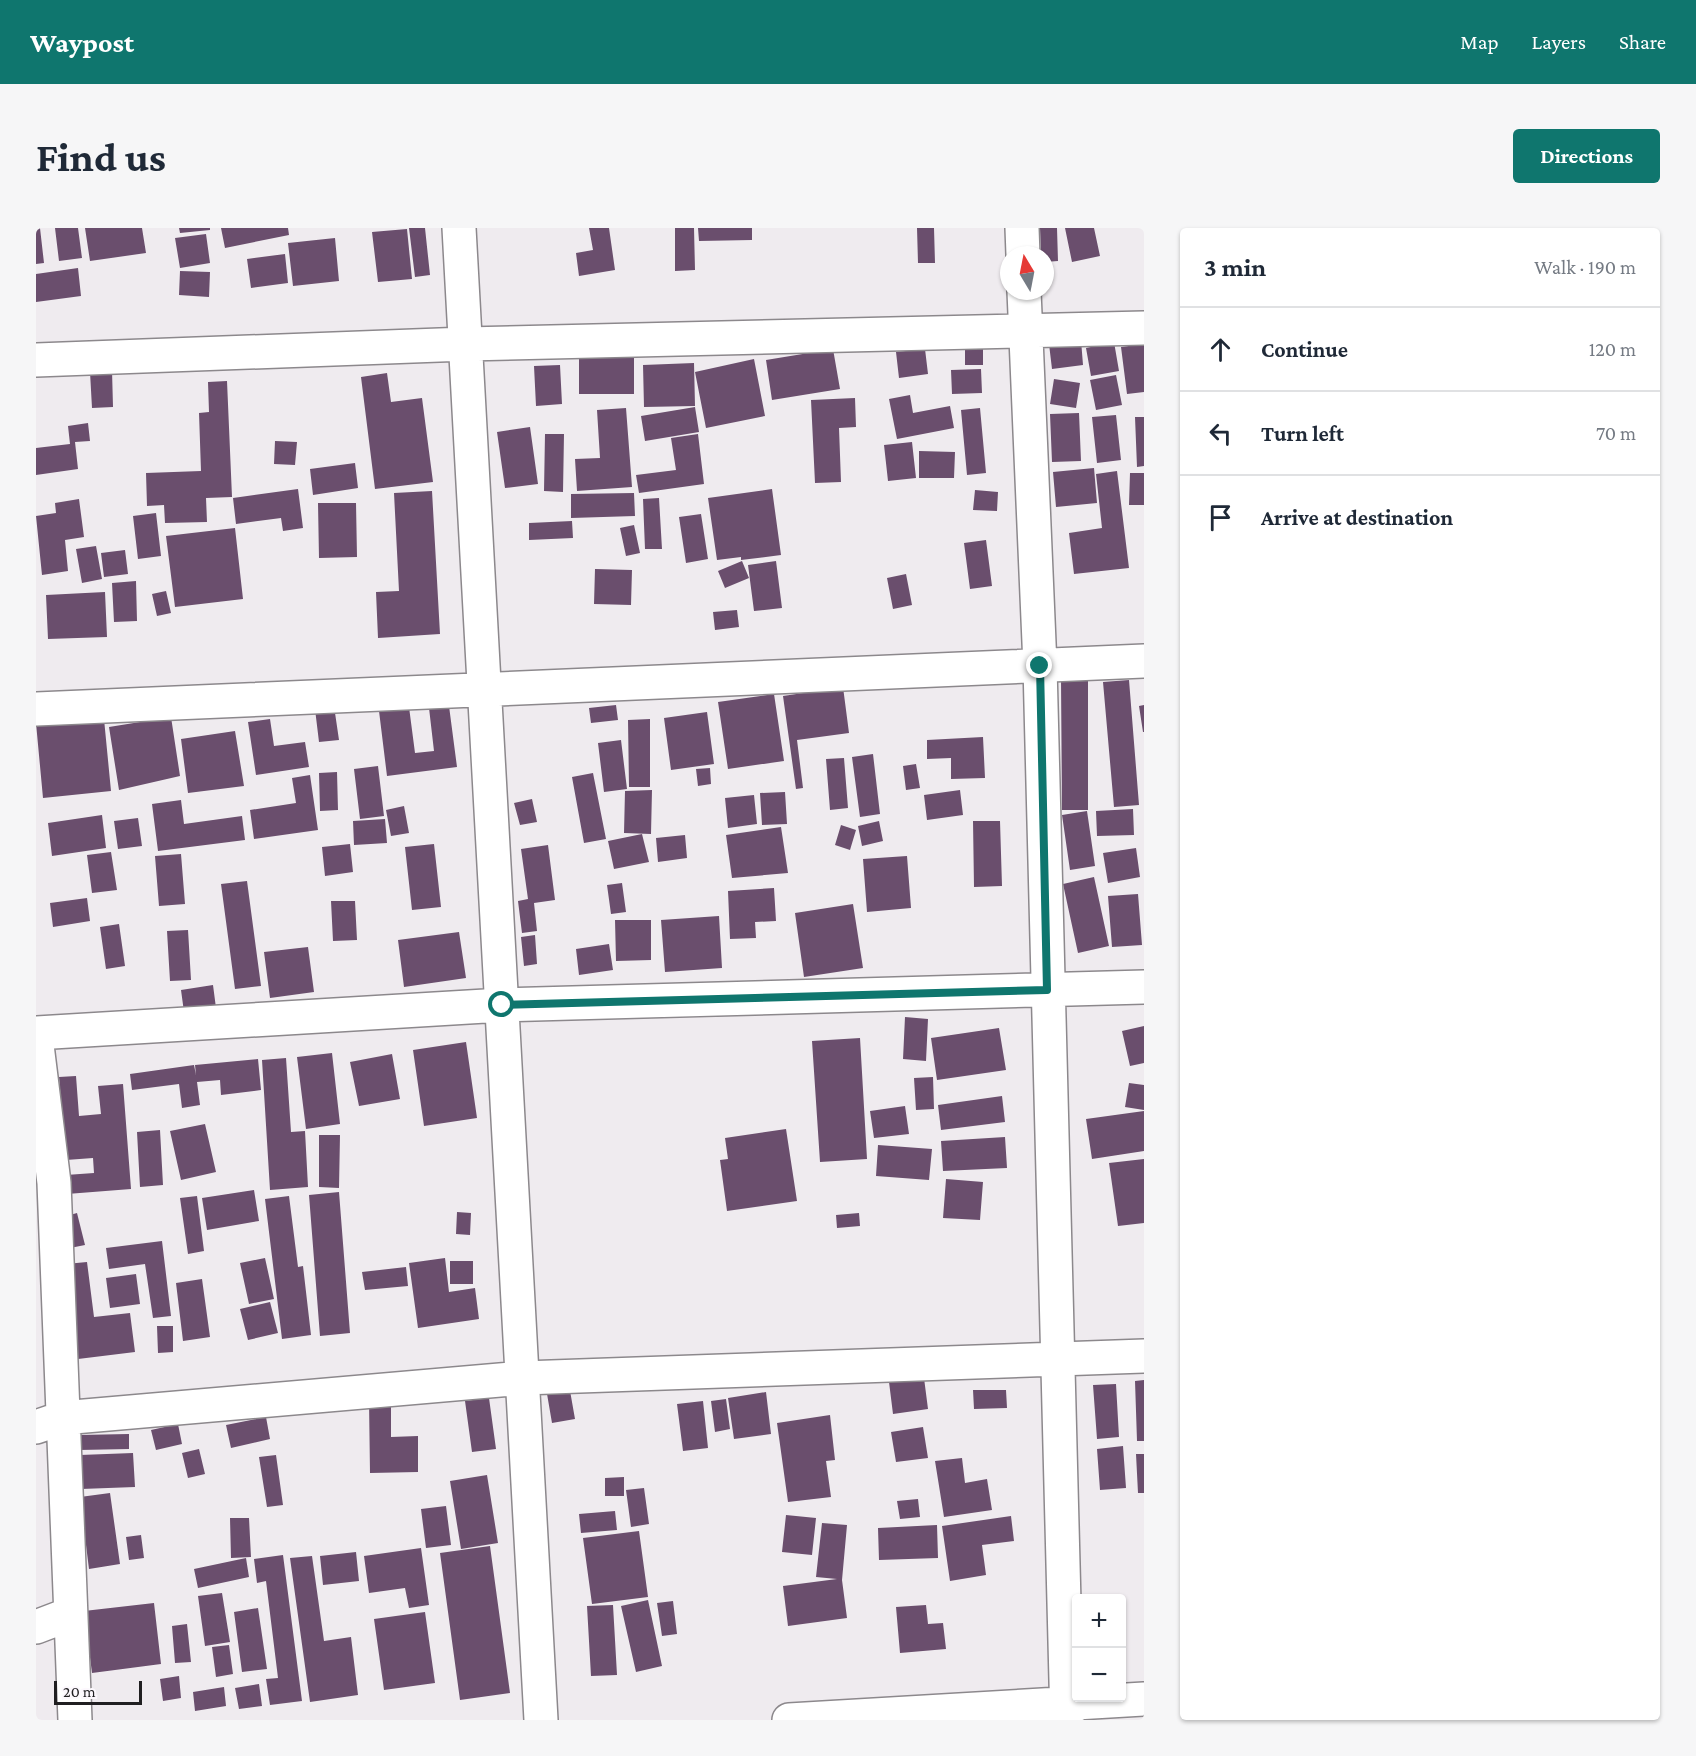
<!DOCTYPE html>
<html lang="en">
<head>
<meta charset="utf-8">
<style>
  :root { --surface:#fff; --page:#f6f6f7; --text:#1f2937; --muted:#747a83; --line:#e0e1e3; --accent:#0f766e }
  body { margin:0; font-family:"Crimson Pro",serif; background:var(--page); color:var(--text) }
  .controls { position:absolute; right:18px; bottom:18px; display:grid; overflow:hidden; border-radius:6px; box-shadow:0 2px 4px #0004 }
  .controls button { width:54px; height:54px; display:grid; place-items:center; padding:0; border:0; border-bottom:2px solid var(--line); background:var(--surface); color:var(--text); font:30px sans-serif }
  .compass { position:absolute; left:964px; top:18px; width:54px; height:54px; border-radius:50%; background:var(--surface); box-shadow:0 2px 4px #0004; rotate:350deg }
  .scale { position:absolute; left:18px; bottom:15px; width:88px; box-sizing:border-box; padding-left:6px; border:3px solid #201f21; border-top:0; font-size:16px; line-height:21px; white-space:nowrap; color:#201f21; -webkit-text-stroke:4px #fcf8fd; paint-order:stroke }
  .stop { position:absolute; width:18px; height:18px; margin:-14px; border:4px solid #0f766e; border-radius:50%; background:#fff }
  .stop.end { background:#0f766e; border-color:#fff; box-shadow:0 2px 6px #0008 }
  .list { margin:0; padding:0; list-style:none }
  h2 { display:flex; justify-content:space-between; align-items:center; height:78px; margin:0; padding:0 24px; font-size:26px }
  h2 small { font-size:20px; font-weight:400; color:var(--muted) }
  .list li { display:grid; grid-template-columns:39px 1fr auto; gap:18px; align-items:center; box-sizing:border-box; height:84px; padding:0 24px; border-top:2px solid var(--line) }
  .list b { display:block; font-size:22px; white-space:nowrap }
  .list em { font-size:20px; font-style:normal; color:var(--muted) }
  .icon { flex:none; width:33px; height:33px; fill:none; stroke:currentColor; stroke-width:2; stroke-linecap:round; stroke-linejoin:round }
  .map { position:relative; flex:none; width:1108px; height:1492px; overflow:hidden; border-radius:6px }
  header { display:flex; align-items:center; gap:36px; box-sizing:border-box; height:84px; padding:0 30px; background:var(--accent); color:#fff }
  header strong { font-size:28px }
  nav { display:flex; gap:33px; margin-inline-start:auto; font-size:21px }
  .intro { display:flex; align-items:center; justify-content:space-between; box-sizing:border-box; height:144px; padding:0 36px }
  h1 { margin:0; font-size:42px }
  .button { padding:15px 27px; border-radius:6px; background:var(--accent); color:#fff; font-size:21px; font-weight:700 }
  main { display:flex; gap:36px; padding:0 36px }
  aside { flex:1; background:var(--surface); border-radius:6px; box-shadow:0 2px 4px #0004 }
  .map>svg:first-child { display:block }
  .building { fill:#6a4e6d }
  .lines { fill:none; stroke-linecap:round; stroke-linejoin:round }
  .minor-casing { stroke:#8c888c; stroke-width:36 }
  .minor { stroke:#fff; stroke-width:33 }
  .route { stroke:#0f766e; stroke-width:8 }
</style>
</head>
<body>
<header>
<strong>Waypost</strong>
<nav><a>Map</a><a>Layers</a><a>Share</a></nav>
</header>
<div class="intro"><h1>Find us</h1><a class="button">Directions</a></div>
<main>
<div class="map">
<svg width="1108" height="1492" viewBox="0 0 1108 1492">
  <rect width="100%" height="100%" fill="#efebef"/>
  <path class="building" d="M0 0H4L8 35 0 36Z
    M19 0H42L46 30 23 33Z
    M49 0H106L110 25 54 33Z
    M143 0H174V2L144 5Z
    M185 0H252L253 7 189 20Z
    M373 0H389L394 47 379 49Z
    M553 0H573L579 42 543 48 540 25 557 22Z
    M639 0H658L659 42 639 43Z
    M662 0H716V12L663 13Z
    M881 0H898L899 35H882Z
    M1004 0H1021L1022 33 1009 34V27H1005Z
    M1029 0H1058L1064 28 1036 34Z
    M371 1 376 51 342 54 336 4Z
    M170 6 174 35 144 40 139 10Z
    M299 10 303 53 257 58 252 15Z
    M249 26 252 55 215 60 211 31Z
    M42 40 45 68 0 74V46Z
    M144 43 174 44 173 69 143 67Z
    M1045 112 1047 137 1016 141 1013 116Z
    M1078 114 1083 143 1055 148 1050 120Z
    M929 116H947V137H929Z
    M1108 116V164L1091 166 1085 119Z
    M797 121 804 161 736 172 730 132Z
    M889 121 892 146 863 150 860 124Z
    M543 129H598V166H543Z
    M718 131 729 188 670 200 659 144Z
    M658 135 659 178 608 179 607 137Z
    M524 137 526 176 500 178 498 138Z
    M945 141 946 165 916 166 915 142Z
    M76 142 77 179 56 180 54 144Z
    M351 145 355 174 386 170 397 254 339 261 325 149Z
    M1080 147 1086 177 1060 182 1054 152Z
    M1018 151 1044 155 1040 180 1014 176Z
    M191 153 196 269 170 270 171 294 129 295 128 277 111 278 110 245 165 243 163 185 173 184 172 154Z
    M874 167 877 185 914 178 918 200 861 211 853 171Z
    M819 170 820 199 803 200 805 254 779 255 775 172Z
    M659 179 663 204 609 213 605 188Z
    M590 180 596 259 541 263 539 231 564 230 561 182Z
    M944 180 950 245 931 247 925 182Z
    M1043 185 1045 233 1016 234 1014 186Z
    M1080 187 1085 232 1061 235 1056 189Z
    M1099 189H1108V238L1101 239Z
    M52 195 54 213 39 214 42 241 0 247V220L34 216 32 198Z
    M494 199 502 256 469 260 461 204Z
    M509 206H528L527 264 508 263Z
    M662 206 668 256 603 265 600 247 640 242 635 210Z
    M239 213 261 214 259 237 238 236Z
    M876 214 880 250 852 253 848 217Z
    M883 223 919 224 918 250H883Z
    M319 235 322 260 277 267 274 241Z
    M1058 240 1061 275 1020 279 1017 244Z
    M1081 243 1093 340 1038 346 1033 305 1066 300 1060 246Z
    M1094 245H1108V277H1093Z
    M262 261 267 300 247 303 245 290 200 296 197 270Z
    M736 261 745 327 705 332V329L681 332 672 270Z
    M939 262 962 264 961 283 937 282Z
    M396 263 404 406 342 410 340 364 363 363 358 265Z
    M598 265 599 288 535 290V266Z
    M623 270 626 321H609L607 271Z
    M43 271 48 309 29 312 32 343 6 347 0 288 20 285 19 275Z
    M282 275H320L321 329 283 330Z
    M120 285 125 328 102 331 97 288Z
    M665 286 672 331 650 335 643 289Z
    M536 293 537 310 493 312V295Z
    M598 297 604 325 590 328 584 300Z
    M199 300 207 371 139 379 130 308Z
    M950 312 956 358 934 361 928 315Z
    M60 318 66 351 46 355 40 321Z
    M89 322 92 346 68 349 65 325Z
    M706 333 713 350 689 360 682 343Z
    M740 333 746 380 718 383 712 337Z
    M559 341 596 342 595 377 558 376Z
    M870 346 876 377 857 381 851 350Z
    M100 353 101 393 78 394 76 355Z
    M130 363 135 385 121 388 116 366Z
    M69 364 71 409 12 411 10 367Z
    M701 382 703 399 679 402 677 384Z
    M1052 450V582H1026L1025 451Z
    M1093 452 1103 577 1078 579 1067 454Z
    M807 459 813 505 761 512 767 560 760 561 747 468Z
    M738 466 748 533 692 541 682 474Z
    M580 477 582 492 555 495 553 480Z
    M1108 477V504H1107L1103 478Z
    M298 478 303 512 283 514 279 481Z
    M413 478 421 539 351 548 343 483 373 479 379 525 398 523 393 480Z
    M671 484 678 536 635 542 628 490Z
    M135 489 144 548 83 562 73 499Z
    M68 491 75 563 7 570 0 495Z
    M234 491 238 518 269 514 273 539 220 547 212 494Z
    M614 491V559H593L592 492Z
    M199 503 208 558 152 565 145 511Z
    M947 509 949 550 915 551V530L891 531V512Z
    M585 512 591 561 568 564 562 515Z
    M837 526 844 586 824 589 816 529Z
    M808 530 812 580 794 582 790 531Z
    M880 536 884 560 870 562 867 538Z
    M342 538 348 588 324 591 318 541Z
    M674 540 675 556 662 558 660 541Z
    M301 544 302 582 284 583 283 545Z
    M557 545 570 611 548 615 536 549Z
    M274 547 282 602 218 611 214 582 260 575 256 550Z
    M616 562 615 606 588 605 589 563Z
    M924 562 927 587 891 592 888 567Z
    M749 564 751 596 726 597 724 565Z
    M718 567 721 596 692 600 689 570Z
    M496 571 501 594 484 597 478 575Z
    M145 572 148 596 206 588 209 612 122 623 116 576Z
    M368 578 373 605 355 608 350 582Z
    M1097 581 1098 607 1061 608 1060 583Z
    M1051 583 1059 638 1034 642 1026 587Z
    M66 587 70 620 16 628 12 595Z
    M102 590 106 618 82 621 78 593Z
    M349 591 351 615 318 617 317 593Z
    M843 593 847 613 826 618 822 598Z
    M937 593H964L966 658 938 659Z
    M805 597 820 602 814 622 799 617Z
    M745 599 752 645 696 650 690 607Z
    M606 606 613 634 578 641 572 613Z
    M649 607 651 630 622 634 620 610Z
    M314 616 317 644 289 648 286 619Z
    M398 616 405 679 376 682 369 619Z
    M512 617 519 672 498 675 501 703 486 705 482 673 492 671 485 621Z
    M1100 620 1104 649 1072 655 1067 625Z
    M75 624 81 662 56 665 51 627Z
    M145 626 149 676 123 678 119 628Z
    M871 628 875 680 831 684 827 631Z
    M1058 649 1073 718 1042 725 1027 656Z
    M211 653 225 758 199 761 185 656Z
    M586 655 590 684 575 686 571 657Z
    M738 660 740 693 719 694 720 710 694 711 692 663Z
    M1102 666 1106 717 1076 719 1072 668Z
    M51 670 54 693 17 699 14 675Z
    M295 673H319L321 712 297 713Z
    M817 676 827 740 768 749 759 685Z
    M683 688 686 740 629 744 625 692Z
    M579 692H615V732L580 733Z
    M83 696 89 738 70 741 64 699Z
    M152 702 155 752 134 753 131 703Z
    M423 704 430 750 368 759 362 712Z
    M499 707 501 736 488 738 485 709Z
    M573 716 577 742 543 747 540 721Z
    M272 719 278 764 234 770 228 724Z
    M177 757 180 780 148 784 145 762Z
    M869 789 892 791 890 833 867 831Z
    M1108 798V835L1094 838 1086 803Z
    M963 800 970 842 901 852 895 810Z
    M824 810 831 931 784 934 776 813Z
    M430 814 441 890 388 898 377 822Z
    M296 825 304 896 270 901 261 829Z
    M356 826 364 871 323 878 314 834Z
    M250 830 255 904 269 903 272 959 234 962 226 832Z
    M222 831 225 862 185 867 184 852 161 854 164 877 146 880 143 856 96 862 94 846 158 837 160 847 159 837Z
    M40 848 43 888 65 886 62 858 87 856 95 961 31 966 30 947 58 945 57 930 30 932 23 849Z
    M897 849 898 881 880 882 878 850Z
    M1093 855 1108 857V882L1089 879Z
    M966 868 969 894 905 902 902 877Z
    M869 878 873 906 838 910 834 883Z
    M1108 883V923L1056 931 1050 891Z
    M169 896 180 944 145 952 134 903Z
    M750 901 761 973 691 983 684 932 692 931 689 910Z
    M124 902 127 957 104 959 101 904Z
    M283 907H304L303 960 283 959Z
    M969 909 971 940 907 943 905 913Z
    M842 917 896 921 893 952 840 948Z
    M1108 931V995L1082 998 1073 935Z
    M910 951 947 954 944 992 907 990Z
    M218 962 223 993 171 1002 166 970Z
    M303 964 314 1105 284 1108 273 967Z
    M161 968 168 1023 152 1026 144 970Z
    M253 968 262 1039 267 1038 275 1107 246 1111 229 971Z
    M421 984 435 985 434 1007 420 1006Z
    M41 985 49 1017 34 1020 27 989Z
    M823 985 824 998 801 1000 800 987Z
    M126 1013 135 1088 117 1090 109 1036 73 1041 70 1020Z
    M229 1030 238 1071 213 1076 204 1035Z
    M409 1030 413 1064 439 1060 443 1091 382 1100 373 1035Z
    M414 1033H437V1056H414Z
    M51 1034 58 1089 94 1085 99 1124 42 1131 30 1036Z
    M370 1039 372 1058 329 1062 326 1044Z
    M100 1046 104 1076 74 1080 70 1050Z
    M166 1051 174 1109 147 1113 140 1055Z
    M234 1074 242 1105 212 1112 204 1081Z
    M121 1098H137V1124L122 1125Z
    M888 1150 892 1181 857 1186 853 1154Z
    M1108 1152V1213H1101L1099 1153Z
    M1080 1156 1083 1209 1061 1211 1057 1157Z
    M533 1157 539 1191 516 1195 510 1160Z
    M937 1162H970L971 1180 938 1181Z
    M730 1164 735 1206 698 1211 692 1170Z
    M453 1170 460 1221 436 1224 429 1173Z
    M690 1171 694 1201 679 1204 675 1173Z
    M333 1172H355V1209L382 1208V1244L334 1245Z
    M667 1173 672 1220 647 1223 641 1176Z
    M794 1187 799 1232 790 1233 795 1269 752 1274 741 1195Z
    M230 1189 234 1211 195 1220 190 1197Z
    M142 1196 146 1216 120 1222 115 1202Z
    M887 1199 892 1230 860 1234 855 1204Z
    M93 1206V1221L43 1222V1207Z
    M1087 1218 1090 1260 1064 1262 1061 1221Z
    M163 1221 169 1246 152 1250 146 1225Z
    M97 1225 99 1259 45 1261 44 1227Z
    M1100 1226H1108V1265H1102Z
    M240 1227 247 1277 231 1279 223 1229Z
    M926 1230 929 1255 951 1251 956 1282 908 1289 899 1233Z
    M451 1247 462 1315 425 1321 414 1253Z
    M588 1249V1268H569V1250Z
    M608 1260 613 1296 595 1299 590 1262Z
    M74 1265 84 1336 53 1341 44 1269Z
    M882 1271 884 1289 864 1291 861 1273Z
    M410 1278 415 1317 390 1320 385 1281Z
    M579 1283 581 1302 545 1305 543 1286Z
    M750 1287 780 1290 776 1327 746 1324Z
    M975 1288 978 1313 946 1317 950 1347 914 1353 906 1298Z
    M194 1290H213L215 1329 195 1330Z
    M786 1295 811 1297 806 1352 811 1390 752 1398 747 1358 801 1351 780 1349Z
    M901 1297 902 1330 843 1332 842 1300Z
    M603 1303 612 1369 556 1376 547 1310Z
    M105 1307 108 1330 93 1332 90 1309Z
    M454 1318 474 1465 424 1472 404 1325Z
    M385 1320 393 1377 373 1380 369 1360 333 1365 328 1328Z
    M320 1324 323 1353 287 1357 284 1328Z
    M247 1327 266 1473 234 1477 230 1451 242 1450 230 1353 221 1355 218 1331Z
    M276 1328 288 1413 315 1409 322 1467 274 1474 254 1330Z
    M210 1330 213 1349 162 1360 158 1341Z
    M186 1365 194 1414 169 1418 162 1368Z
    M612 1372 626 1438 600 1444 585 1378Z
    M637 1373 641 1406 626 1408 621 1375Z
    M118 1375 125 1436 56 1445 48 1383Z
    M577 1377 581 1447 555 1448 551 1378Z
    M890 1377 892 1396 907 1395 910 1421 864 1425 860 1379Z
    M222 1380 231 1441 206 1444 198 1384Z
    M389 1384 399 1455 348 1462 338 1391Z
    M151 1396 155 1434 139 1435 136 1398Z
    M193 1417 197 1446 180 1449 176 1419Z
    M143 1448 145 1470 127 1473 124 1451Z
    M223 1456 226 1478 203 1481 199 1460Z
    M188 1459 190 1478 159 1483 157 1464Z"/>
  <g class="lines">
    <g class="minor-casing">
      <path id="minor" d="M423 0 505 1492
        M986 0 987 27
        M988 63 1004 438 1031 1492
        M0 132 430 116 1108 100
        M0 481 1108 433
        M0 805 466 777 1108 759
        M0 809 18 955 39 1492
        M0 1199 26 1190 487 1150 1108 1128
        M0 1399 34 1386
        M753 1492 1108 1471"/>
    </g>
    <use href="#minor" class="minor"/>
  </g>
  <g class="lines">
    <path class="route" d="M466 777 1011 762 1004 438"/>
  </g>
</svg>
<div class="controls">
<button>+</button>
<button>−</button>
</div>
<svg class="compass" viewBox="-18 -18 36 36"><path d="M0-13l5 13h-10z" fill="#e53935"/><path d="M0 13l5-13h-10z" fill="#747a83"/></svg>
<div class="scale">20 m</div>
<div class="stop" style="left:466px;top:777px"></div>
<div class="stop end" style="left:1004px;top:438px"></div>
</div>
<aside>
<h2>3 min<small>Walk · 190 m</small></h2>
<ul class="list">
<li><svg class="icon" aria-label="ahead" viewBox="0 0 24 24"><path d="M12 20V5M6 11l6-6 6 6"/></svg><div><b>Continue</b></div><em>120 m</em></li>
<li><svg class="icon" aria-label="left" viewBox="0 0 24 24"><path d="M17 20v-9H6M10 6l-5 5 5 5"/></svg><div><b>Turn left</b></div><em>70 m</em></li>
<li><svg class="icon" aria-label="arrive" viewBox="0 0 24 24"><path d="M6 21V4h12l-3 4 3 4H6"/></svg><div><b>Arrive at destination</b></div></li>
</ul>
</aside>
</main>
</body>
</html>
